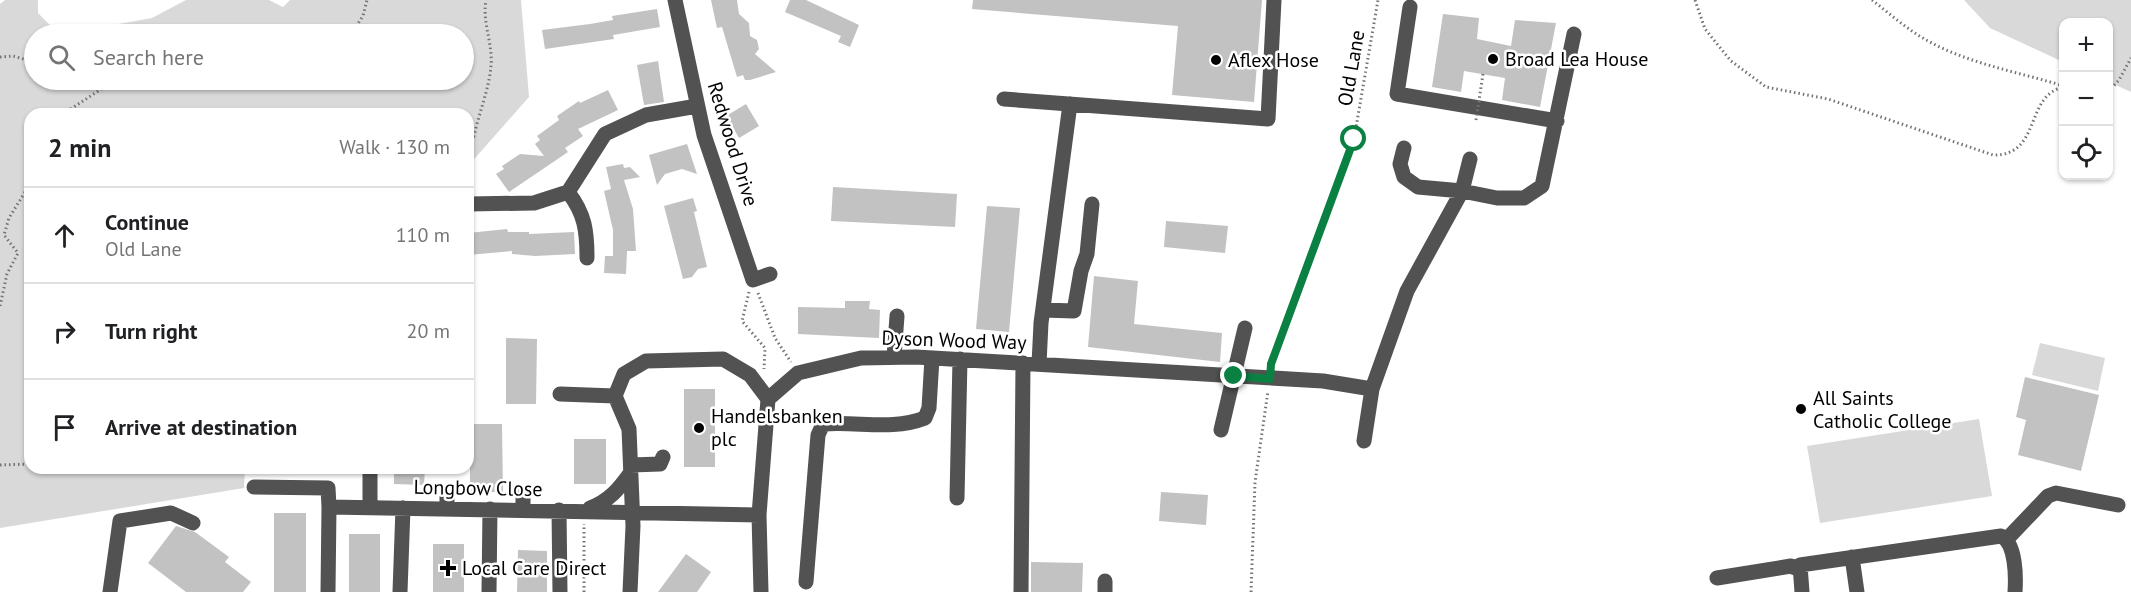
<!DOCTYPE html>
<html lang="en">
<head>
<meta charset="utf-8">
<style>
  :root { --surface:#fff; --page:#f6f6f6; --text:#202124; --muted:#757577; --line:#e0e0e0 }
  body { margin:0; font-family:"PT Sans",sans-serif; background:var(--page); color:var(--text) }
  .controls { position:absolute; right:18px; top:18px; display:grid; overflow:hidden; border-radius:12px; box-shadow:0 2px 4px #0004 }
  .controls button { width:54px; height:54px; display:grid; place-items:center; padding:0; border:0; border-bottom:2px solid var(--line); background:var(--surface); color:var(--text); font:30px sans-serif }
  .stop { position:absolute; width:18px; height:18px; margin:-14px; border:4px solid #0b8043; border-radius:50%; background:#fff }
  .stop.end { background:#0b8043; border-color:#fff; box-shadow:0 2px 6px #0008 }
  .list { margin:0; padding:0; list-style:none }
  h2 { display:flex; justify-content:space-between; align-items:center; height:78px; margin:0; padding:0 24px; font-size:26px }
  h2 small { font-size:20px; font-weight:400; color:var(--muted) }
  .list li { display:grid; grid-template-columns:39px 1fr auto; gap:18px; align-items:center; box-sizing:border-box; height:96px; padding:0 24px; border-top:2px solid var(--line) }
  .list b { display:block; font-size:22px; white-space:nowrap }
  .list p { margin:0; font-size:20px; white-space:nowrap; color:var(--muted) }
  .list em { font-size:20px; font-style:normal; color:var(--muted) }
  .icon { flex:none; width:33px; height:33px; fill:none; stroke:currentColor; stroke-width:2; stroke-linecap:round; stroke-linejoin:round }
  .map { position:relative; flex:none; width:2131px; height:592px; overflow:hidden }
  .search { position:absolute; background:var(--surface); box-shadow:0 2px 4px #0004; left:24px; top:24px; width:450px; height:66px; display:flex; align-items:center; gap:15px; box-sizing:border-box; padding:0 21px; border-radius:33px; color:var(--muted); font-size:22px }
  .panel { position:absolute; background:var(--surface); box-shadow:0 2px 4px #0004; left:24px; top:108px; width:450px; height:366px; border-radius:18px }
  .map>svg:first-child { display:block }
  .green { fill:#d9d9d9; fill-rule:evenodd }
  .building { fill:#c2c2c2 }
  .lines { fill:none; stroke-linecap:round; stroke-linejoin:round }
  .path { stroke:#747474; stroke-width:3; stroke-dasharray:1.5 3; stroke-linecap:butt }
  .minor { stroke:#525252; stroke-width:15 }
  .path-bridge { stroke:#747474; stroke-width:3; stroke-dasharray:1.5 3; stroke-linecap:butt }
  .route { stroke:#0b8043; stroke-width:8 }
  .poi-dot { fill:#000; stroke:#fff; stroke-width:2 }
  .labels { text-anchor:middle; stroke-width:5; stroke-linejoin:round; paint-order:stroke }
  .poi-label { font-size:20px; fill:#000; stroke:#fff; text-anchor:start }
  .street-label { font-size:20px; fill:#000; stroke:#fff }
</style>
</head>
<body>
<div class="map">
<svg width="2131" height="592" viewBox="0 0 2131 592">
  <rect width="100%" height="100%" fill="#fff"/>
  <path class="green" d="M5 0H38V13L51 26 80 31 152 18 186 0H269L283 7 290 0H521L529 97 468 166V114H30V468H245L244 488 0 528V4ZM464 34V80H34V34Z
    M1964 0H2131V92L2109 82 2108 22H2064L2063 62 1990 28Z
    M2040 343 2105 358 2098 391 2032 375Z
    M1979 419 1992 496 1820 523 1807 446Z"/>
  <path class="building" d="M711 0H737L739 14 749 23 750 36 757 40 759 49 755 54 776 72 750 80H745L743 75 737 77 722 27 717 28Z
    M790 0H806L859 25 850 47 838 42 841 36 785 12Z
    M973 0H1262L1254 102 1172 95 1178 26 972 9Z
    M657 9 660 27 613 35 614 39 545 49 542 30 590 24 613 20 612 16Z
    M1443 14 1479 18 1477 39 1511 46 1515 20 1556 23 1540 107 1502 100 1505 78 1464 71 1461 92 1432 87Z
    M658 61 664 102 644 105 637 65Z
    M608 90 618 110 578 129 583 136 565 148 568 152 509 192 496 174 504 169 502 166 520 154 544 156 535 144 540 140 537 136 559 120 557 116 579 101 580 103Z
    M746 104 759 126 739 138 726 116Z
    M687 144 697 174 682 169 665 174 657 185 649 155Z
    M623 164 624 168 630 167 640 177 624 180 633 209 636 251H627L626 274 604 273 605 256H613V230L604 191 611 189 606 167Z
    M833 187 957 194 955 227 831 221Z
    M693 198 697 211 694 212 707 267 698 269 692 277 683 279 664 206Z
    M987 206 1020 208 1009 332 976 329Z
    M1166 221 1228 226 1225 253 1164 247Z
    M507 229 508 232H529V234L574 232 575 254 535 256 512 254V251L468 255V233Z
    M1094 276 1138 281 1134 324 1222 333 1220 362 1088 347Z
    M845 301H870L869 309 880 310 879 338 798 334V307L845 308Z
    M506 338 537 339 536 404H506Z
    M2025 377 2099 395 2081 471 2018 455 2026 420 2016 417Z
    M684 389H715V467H684Z
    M470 424H502L503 492H470Z
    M574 439H606V484H574Z
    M394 468H425L424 485 394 484Z
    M1161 492 1208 495 1206 525 1159 521Z
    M274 513H306V592H274Z
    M176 526 195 532 229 557 225 562 251 582 243 592H186L148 563Z
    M349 534H380V592H349Z
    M433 544H464V592H433Z
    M518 550 547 551V592H517Z
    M686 554 711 572 697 592H658Z
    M1031 562 1083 563 1082 592H1031Z"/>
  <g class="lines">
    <path class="path" d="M1695 0 1705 29 1731 61 1766 87 1828 99 1993 155C2042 156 2024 95 2064 87
      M1872 0C1890 14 1908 30 1928 41 1970 64 2018 72 2064 86
      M351 34 363 16 367 0
      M0 57 13 56 34 62
      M90 80 106 86
      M195 80 202 82 206 80
      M2108 92 2119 80 2131 58
      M63 114 106 86 129 80
      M468 144 474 136C479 113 489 89 491 66 493 43 482 23 486 0
      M749 292 742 321 765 348 764 369
      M758 293 775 338 791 362
      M0 306 7 274 18 253 4 235 9 218 30 184
      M1271 363 1354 139 1378 0
      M0 465 30 464
      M584 592V524
      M1251 592 1255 482 1268 391"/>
    <path class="minor" d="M675 0 704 135 753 280 770 274
      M1410 7 1397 94 1557 121
      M1004 99 1268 119 1274 0
      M1404 148 1400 164 1404 177 1418 187 1462 191 1470 159
      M568 192C585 214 587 231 587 258
      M468 204 534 203 568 192 605 134 646 115 697 106
      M1043 310 1074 311 1081 271 1087 254 1092 204
      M894 357 897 316
      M1039 364 1041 323 1070 104
      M560 394 615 396
      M1221 430 1245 328
      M1364 441 1372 389
      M631 465 660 464 663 457
      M254 487 328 488 329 507
      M523 494V510
      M957 498 960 359
      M370 508V468
      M590 508C609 501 619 489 631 472
      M447 509V492
      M559 510 560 592
      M2007 539 2048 496 2056 493 2118 505
      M1852 557 1857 592
      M1717 578 1791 566 1798 569
      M806 582 818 435 823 424C858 421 892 431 925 418L929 408 932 358
      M110 592 120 521 171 513 193 523
      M328 592 329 507 759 515
      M400 592 403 508
      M489 592 490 509
      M630 592 633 526 629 429 615 396 624 374 646 361 723 359 750 375 768 399
      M761 592 759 515 768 399 798 373 861 358 916 357 1323 381 1372 389 1407 291 1462 191 1497 198H1524L1542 186 1574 34
      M1021 592 1023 363
      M1105 592V581
      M1802 592 1800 565 2001 536C2016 543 2016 577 2015 592"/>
    <path class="path-bridge" d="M1476 120 1483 74"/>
  </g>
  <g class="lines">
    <path class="route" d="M1234 376 1270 379 1271 364 1354 139"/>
  </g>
  <g class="poi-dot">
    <circle cx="1493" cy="59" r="6"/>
    <circle cx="1216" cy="60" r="6"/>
    <circle cx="1801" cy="409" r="6"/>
    <circle cx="699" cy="428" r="6"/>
    <path d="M445 559h6v6h6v6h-6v6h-6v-6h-6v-6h6z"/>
  </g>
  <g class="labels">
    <g class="poi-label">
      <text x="1505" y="66">Broad Lea House</text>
      <text x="1228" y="67">Aflex Hose</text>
      <text x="1813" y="405">All Saints<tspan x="1813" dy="23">Catholic College</tspan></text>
      <text x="711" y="423">Handelsbanken<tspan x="711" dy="23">plc</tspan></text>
      <text x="462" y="575">Local Care Direct</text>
    </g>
    <g class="street-label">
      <text transform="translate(1351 68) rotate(-80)" y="7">Old Lane</text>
      <text transform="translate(733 144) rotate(73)" y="7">Redwood Drive</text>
      <text transform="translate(954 340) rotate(2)" y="7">Dyson Wood Way</text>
      <text transform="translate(478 488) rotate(1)" y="7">Longbow Close</text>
    </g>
  </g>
</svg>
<div class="controls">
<button>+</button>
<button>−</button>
<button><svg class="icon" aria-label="locate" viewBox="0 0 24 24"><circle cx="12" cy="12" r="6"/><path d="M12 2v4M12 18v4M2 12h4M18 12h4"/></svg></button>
</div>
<div class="stop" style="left:1354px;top:139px"></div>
<div class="stop end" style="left:1234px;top:376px"></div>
<div class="search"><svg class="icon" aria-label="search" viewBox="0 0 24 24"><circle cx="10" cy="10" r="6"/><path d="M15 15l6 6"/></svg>Search here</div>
<section class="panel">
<h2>2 min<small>Walk · 130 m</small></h2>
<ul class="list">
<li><svg class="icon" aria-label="ahead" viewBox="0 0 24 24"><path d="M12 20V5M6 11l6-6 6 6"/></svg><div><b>Continue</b><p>Old Lane</p></div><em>110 m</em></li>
<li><svg class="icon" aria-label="right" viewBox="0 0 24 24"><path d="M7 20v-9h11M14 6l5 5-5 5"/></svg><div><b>Turn right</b></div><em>20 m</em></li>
<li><svg class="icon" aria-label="arrive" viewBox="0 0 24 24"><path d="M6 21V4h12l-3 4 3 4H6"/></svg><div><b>Arrive at destination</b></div></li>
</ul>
</section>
</div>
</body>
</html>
